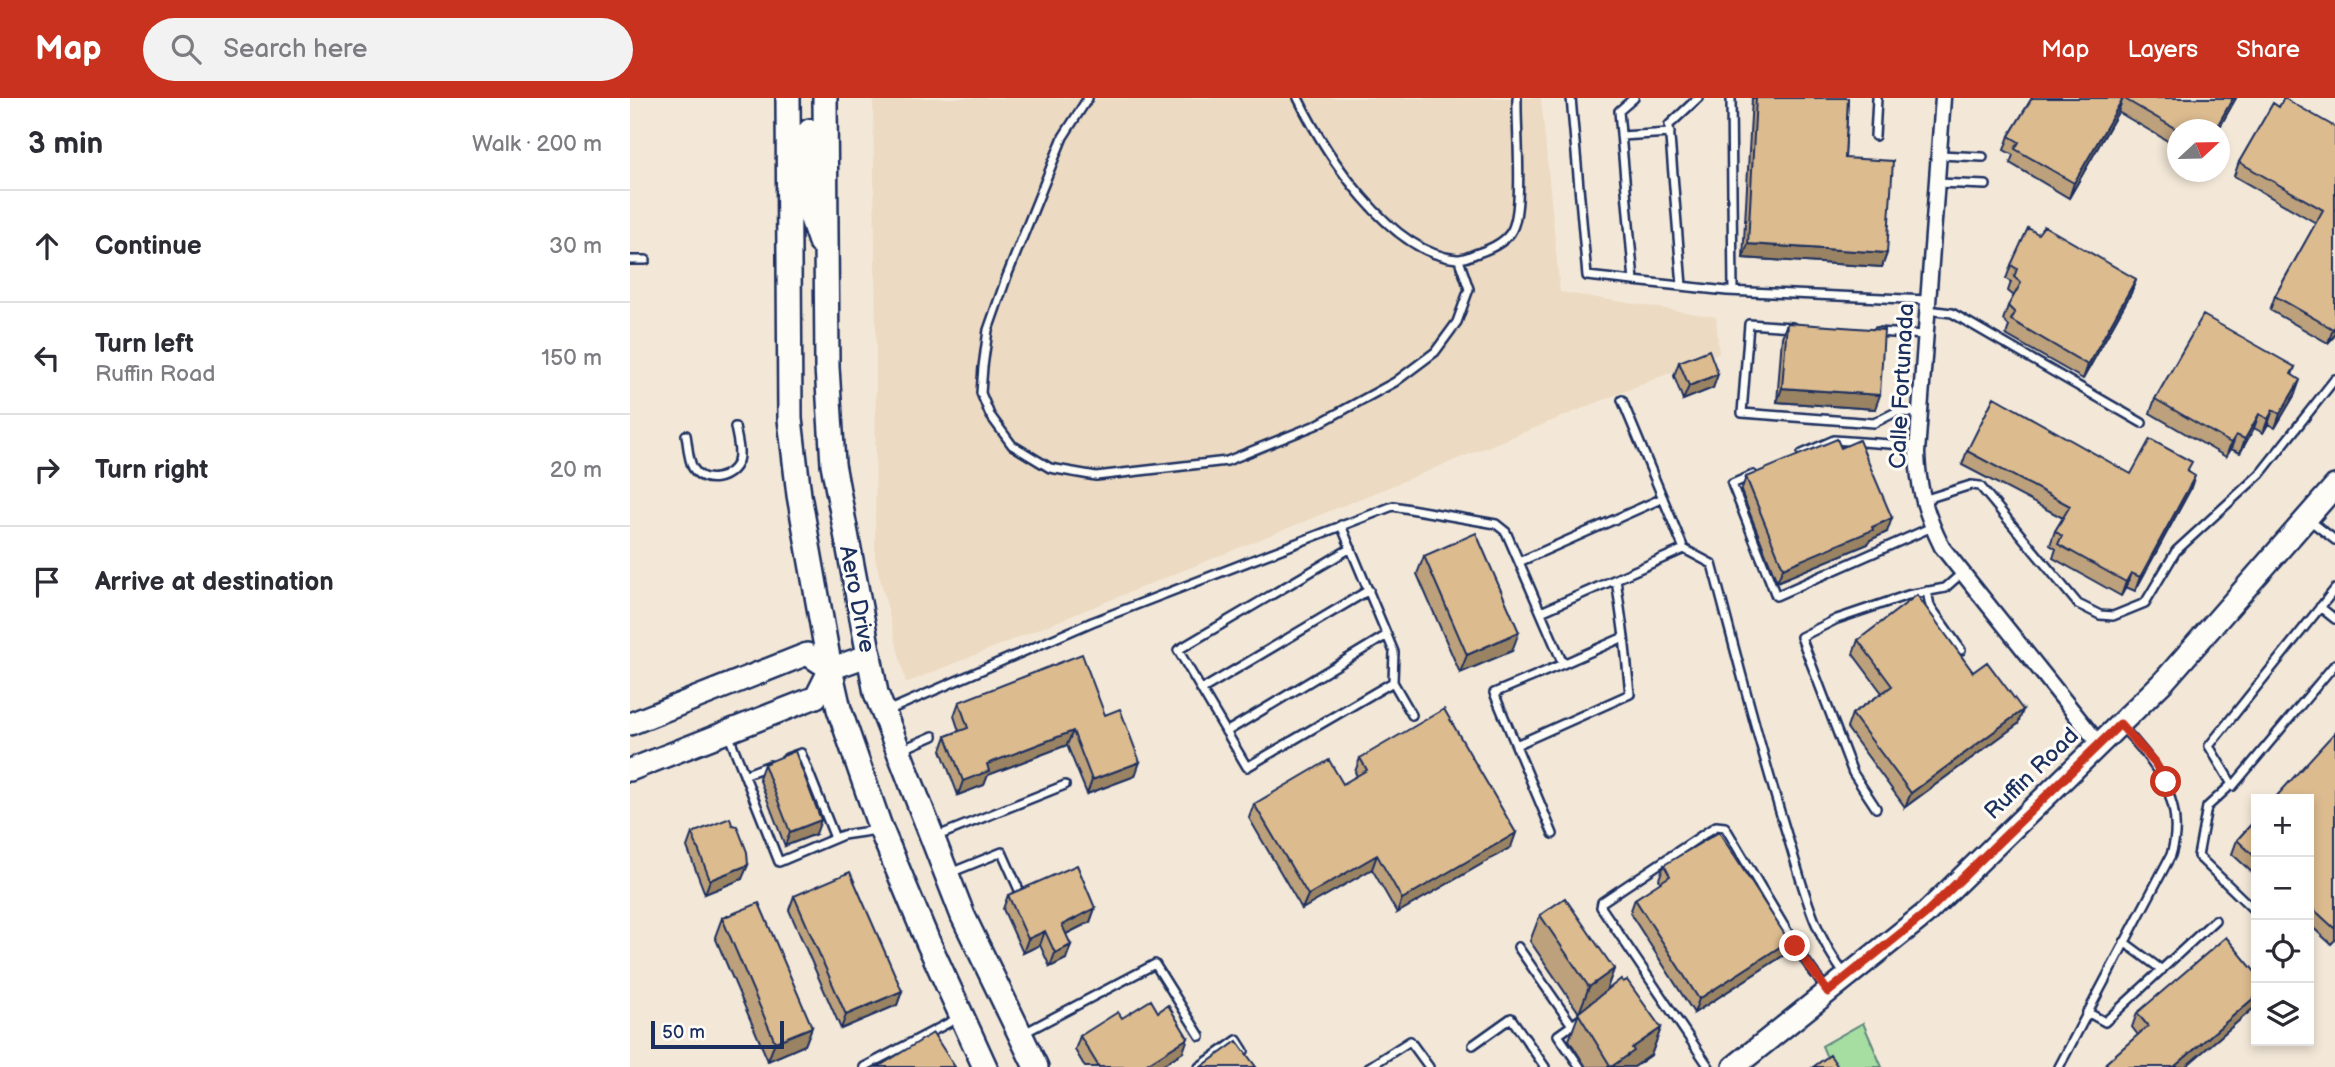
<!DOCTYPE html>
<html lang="en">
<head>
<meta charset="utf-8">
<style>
  :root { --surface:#fff; --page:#f2f2f3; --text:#2b2b33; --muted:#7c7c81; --line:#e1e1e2; --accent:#c8321e }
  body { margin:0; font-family:"Balsamiq Sans",sans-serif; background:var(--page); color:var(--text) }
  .controls { position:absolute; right:21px; bottom:21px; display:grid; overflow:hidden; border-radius:0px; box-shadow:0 4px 10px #0003 }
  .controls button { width:63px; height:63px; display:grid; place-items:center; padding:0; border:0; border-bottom:2px solid var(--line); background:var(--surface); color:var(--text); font:35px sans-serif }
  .compass { position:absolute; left:1537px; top:21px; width:63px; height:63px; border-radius:50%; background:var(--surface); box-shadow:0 4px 10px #0003; rotate:68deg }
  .scale { position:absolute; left:21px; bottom:18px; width:133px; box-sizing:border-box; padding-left:7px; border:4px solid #1b2f5e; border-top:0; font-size:19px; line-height:24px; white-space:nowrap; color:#1b2f5e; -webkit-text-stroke:5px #fdfcf7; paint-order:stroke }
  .stop { position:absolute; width:21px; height:21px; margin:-16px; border:5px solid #c8321e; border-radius:50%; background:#fff }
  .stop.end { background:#c8321e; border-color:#fff; box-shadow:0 2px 7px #0008 }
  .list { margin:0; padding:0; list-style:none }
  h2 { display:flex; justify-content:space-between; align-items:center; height:91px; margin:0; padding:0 28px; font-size:30px }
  h2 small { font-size:23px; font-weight:400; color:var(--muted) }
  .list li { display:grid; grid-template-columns:46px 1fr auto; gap:21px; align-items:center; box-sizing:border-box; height:112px; padding:0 28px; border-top:2px solid var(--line) }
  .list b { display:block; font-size:26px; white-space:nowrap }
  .list p { margin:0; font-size:23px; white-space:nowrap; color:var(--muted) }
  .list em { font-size:23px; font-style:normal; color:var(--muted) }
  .icon { flex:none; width:38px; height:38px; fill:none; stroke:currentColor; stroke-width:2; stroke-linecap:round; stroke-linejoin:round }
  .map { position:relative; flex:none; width:1705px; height:969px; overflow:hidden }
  header { display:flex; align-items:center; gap:42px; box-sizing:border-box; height:98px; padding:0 35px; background:var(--accent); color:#fff }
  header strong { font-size:33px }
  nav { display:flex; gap:38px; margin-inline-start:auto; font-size:24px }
  .search { width:490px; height:63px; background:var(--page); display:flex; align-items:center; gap:18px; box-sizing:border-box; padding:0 24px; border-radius:38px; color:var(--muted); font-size:26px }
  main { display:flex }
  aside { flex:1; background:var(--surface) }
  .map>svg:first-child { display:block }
  .built { fill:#ecdac2 }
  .green { fill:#a6dda0; stroke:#60867f; stroke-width:2 }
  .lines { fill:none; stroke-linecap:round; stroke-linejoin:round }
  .lane-casing { stroke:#1b2f5e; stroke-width:12 }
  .street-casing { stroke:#1b2f5e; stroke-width:19 }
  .secondary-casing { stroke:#1b2f5e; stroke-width:26 }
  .primary-casing { stroke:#1b2f5e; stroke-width:28 }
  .lane { stroke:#fdfcf7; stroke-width:7 }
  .street { stroke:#fdfcf7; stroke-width:14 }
  .secondary { stroke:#fdfcf7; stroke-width:21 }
  .primary { stroke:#fdfcf7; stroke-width:23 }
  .wall { fill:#bda17b; stroke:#1b2f5e; stroke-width:2 }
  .shaded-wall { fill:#9a8364; stroke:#1b2f5e; stroke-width:2 }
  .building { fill:#dcbb8f; stroke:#1b2f5e; stroke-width:2 }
  .route { stroke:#c8321e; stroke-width:9 }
  .labels { text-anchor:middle; stroke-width:6; stroke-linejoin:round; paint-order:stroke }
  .street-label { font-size:23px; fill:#1b2f5e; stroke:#fdfcf7 }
</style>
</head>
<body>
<header>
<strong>Map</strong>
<div class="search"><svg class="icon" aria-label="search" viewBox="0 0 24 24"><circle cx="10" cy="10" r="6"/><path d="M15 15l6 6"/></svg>Search here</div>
<nav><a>Map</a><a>Layers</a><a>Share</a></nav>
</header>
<main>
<aside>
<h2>3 min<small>Walk · 200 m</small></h2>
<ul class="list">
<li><svg class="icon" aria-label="ahead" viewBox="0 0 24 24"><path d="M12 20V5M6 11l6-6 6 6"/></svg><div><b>Continue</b></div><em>30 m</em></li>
<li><svg class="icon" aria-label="left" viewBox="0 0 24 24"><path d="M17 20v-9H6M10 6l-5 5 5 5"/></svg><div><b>Turn left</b><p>Ruffin Road</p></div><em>150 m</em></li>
<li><svg class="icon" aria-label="right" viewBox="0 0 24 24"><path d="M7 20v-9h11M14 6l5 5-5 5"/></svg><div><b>Turn right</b></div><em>20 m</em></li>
<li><svg class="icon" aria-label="arrive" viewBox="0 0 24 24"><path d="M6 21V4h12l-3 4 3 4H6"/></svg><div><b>Arrive at destination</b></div></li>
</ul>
</aside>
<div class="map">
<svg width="1705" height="969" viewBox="0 0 1705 969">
  <rect width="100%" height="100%" fill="#f3e8d8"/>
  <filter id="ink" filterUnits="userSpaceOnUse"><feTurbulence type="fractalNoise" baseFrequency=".0143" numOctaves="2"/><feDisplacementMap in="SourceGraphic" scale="14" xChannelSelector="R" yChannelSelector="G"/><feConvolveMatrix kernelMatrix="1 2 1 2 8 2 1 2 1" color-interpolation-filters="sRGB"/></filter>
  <g filter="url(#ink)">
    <path class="built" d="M243 0H911L930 194 1086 219 1089 255 276 585 245 460 246 243Z"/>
    <path class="green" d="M1233 925 1252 969H1201L1192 948Z"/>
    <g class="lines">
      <g class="lane-casing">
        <path id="lane" d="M458 0 433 39 377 178 358 232 353 269 351 295 360 317 382 347 420 370 466 378 597 363 686 327 765 284 805 254 827 224 839 191 829 162
          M668 0C695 55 759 155 827 161 833 162 842 157 848 155 860 151 876 144 882 132 894 109 886 31 887 0
          M941 0 957 178 1097 193 1298 202
          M1004 0 989 13 1004 183
          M1101 0 1103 193
          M991 38 1040 35
          M1245 38 1247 0
          M1309 57 1353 59
          M1307 85 1356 87
          M0 162H16
          M1052 188 1039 27 1068 0
          M1297 212 1322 215 1512 325
          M1162 229 1119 226 1112 315 1244 325 1266 314 1289 315
          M1247 234 1295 237
          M992 302 1054 451 1082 466C1107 559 1130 651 1159 743 1174 792 1184 837 1216 878
          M56 337C58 347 58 361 63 370 74 388 102 381 108 363 111 353 107 340 105 329
          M1172 356 1204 342 1287 348
          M1123 377 1102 386 1146 498 1302 429
          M1293 402 1341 387 1350 388 1448 506 1470 517 1483 518 1515 505 1546 453 1630 376 1705 281
          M1678 421 1705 442
          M711 427 764 554 763 584 782 617
          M721 450 548 552 617 669 763 584
          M889 464 933 566 994 539 986 481 911 514
          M986 481 1054 451
          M1705 491 1579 648 1603 688 1705 566
          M1297 493 1300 508 1331 552
          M1690 509 1705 521
          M571 592 739 492
          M257 613 462 524 763 408 866 426 876 434 889 464 1033 400
          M596 634 757 537
          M99 638 149 764 213 737 247 732
          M886 647 1000 596 994 539
          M271 652 303 638
          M157 660 171 655 205 740
          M114 677 140 667
          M1602 686 1577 709 1568 758 1626 814
          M1246 710 1223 675 1171 539 1207 521 1278 497 1315 490 1332 475
          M923 736 864 595 933 566
          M305 739 435 687
          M320 775 372 754 389 792
          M1494 844 1532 872
          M888 849 942 927
          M1457 914 1475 924 1585 822
          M394 935 525 866 570 938
          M843 947 881 920 915 969
          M234 969 328 920
          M569 969 607 942 614 953
          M739 969 780 943 799 969
          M950 969 928 937 952 920
          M1079 969 971 809 972 804 1086 728 1095 729 1170 855 1197 893
          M1429 969 1541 757C1557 705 1526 665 1492 629"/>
      </g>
      <g class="street-casing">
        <path id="street" d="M1313 0 1287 355C1288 390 1296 417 1312 449L1469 646"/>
      </g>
      <g class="secondary-casing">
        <path id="secondary" d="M0 626 177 556 200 571
          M0 672 186 599 200 571 240 557
          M1104 969 1295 816 1534 583 1705 388"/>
      </g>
      <g class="primary-casing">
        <path id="primary" d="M158 0 160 321 169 397 200 571 209 611 250 729 298 844 355 969
          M195 0 197 269 203 366 246 595 333 818 406 969
          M180 33 179 112 190 144"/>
      </g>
      <use href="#lane" class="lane"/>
      <use href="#street" class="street"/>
      <use href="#secondary" class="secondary"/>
      <use href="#primary" class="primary"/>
    </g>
    <path class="wall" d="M1122 0H1218L1215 60 1257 155 1252 169 1113 160Z
      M1402 0H1606L1588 32H1548V49L1488 14 1439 100 1380 65 1383 57 1374 52 1379 38Z
      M1649 9 1705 29V237L1698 245 1640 212 1645 198 1686 125 1604 78 1609 64Z
      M1408 136 1506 181 1501 195 1453 281 1376 237 1379 228 1373 222 1378 208 1384 198 1378 193 1381 184 1376 181 1381 167Z
      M1157 225 1245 311 1147 304 1152 239Z
      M1049 264 1088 276 1083 290 1053 302 1044 278Z
      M1665 269 1662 277 1665 296 1645 330 1638 326 1633 335 1624 330 1610 355 1601 351 1596 359 1520 315 1525 301Z
      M1211 350 1257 434 1240 442 1238 446 1147 484 1111 393 1116 379Z
      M1337 353 1501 376 1559 374 1560 392 1505 493 1496 489 1491 498 1423 460 1426 451 1420 447 1425 433 1433 420 1332 367Z
      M794 458 882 553 830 575 787 476Z
      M1228 542 1343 574 1388 626 1275 709 1217 630 1222 616 1252 595 1223 556Z
      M329 604 475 617 505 678 457 696 437 647 358 677 354 687 328 697 311 652 316 638 329 633 324 618Z
      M1705 634V842L1701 846 1679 826V701Z
      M730 660 881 749 767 815 742 771 672 811 619 720 624 706 713 686 727 678 725 674Z
      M134 666 186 736 155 748 129 680Z
      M1626 721V778L1602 756 1607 742Z
      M102 727 112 781 75 796 57 749 62 735Z
      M1034 767 1154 857 1064 915 1000 815 1005 801 1031 785 1029 781Z
      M378 797 465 810 460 824 436 836V861L420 869 410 847 393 855 373 811Z
      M164 798 272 893 267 907 211 931 159 812Z
      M910 817 984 871 976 893 1031 930 1021 957 1004 969H956L939 942 949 915 900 843Z
      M92 820 182 929 175 947 138 963 85 839Z
      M1626 875V908L1555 969H1474L1476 965 1508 937 1502 929 1507 915Z
      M528 914 553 954 529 969H455L445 952 450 938 492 920Z"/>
    <path class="shaded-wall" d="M1493 0 1488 14 1439 100 1444 85Z
      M1603 0H1606L1588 32H1585Z
      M1118 146 1257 155 1252 169 1113 160Z
      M1506 181 1501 195 1453 281 1458 267Z
      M1705 229V237L1698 245 1703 231Z
      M1088 276 1083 290 1053 302 1059 288Z
      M1670 282 1665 296 1645 330 1650 316Z
      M1152 290 1250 297 1245 311 1147 304Z
      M1643 312 1638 326 1633 335 1638 321Z
      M1629 316 1624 330 1610 355 1615 341Z
      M1606 337 1601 351 1596 359 1601 345Z
      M1565 378 1560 392 1505 493 1510 479Z
      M1262 420 1257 434 1240 442 1238 446 1147 484 1153 470Z
      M1501 475 1496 489 1491 498 1496 484Z
      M889 534 882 553 830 575 837 557Z
      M1393 612 1388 626 1275 709 1281 695Z
      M443 633 437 647 358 677 354 687 328 697 333 683 357 666Z
      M510 664 505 678 457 696 462 682Z
      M191 722 186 736 155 748 160 734Z
      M886 735 881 749 767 815 772 801Z
      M747 757 742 771 672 811 678 797Z
      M118 767 112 781 75 796 80 782Z
      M465 810 460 824 426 841 432 827Z
      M415 833 410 847 393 855 398 841Z
      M1159 843 1154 857 1064 915 1069 901Z
      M441 847 436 861 420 869 425 855Z
      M984 871 974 898 949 915 959 889Z
      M272 893 267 907 211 931 216 917Z
      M1626 898V908L1555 969H1544Z
      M182 929 175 947 138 963 145 944Z
      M1031 930 1021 957 1004 969H982L1002 950Z
      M558 940 553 954 529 969H512Z"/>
    <path class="building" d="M1126 0H1218L1215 60 1263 63 1257 155 1118 146Z
      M1402 0H1603L1585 32H1548L1493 0 1444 85 1385 51 1389 44 1379 38Z
      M1654 0 1705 29V229L1703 231 1645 198 1693 112 1609 64 1643 5 1649 9Z
      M1414 128 1506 181 1458 267 1381 222 1385 215 1378 208 1391 185 1384 179 1387 171 1381 167 1398 130 1408 136Z
      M1573 217 1665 269 1661 276 1670 282 1650 316 1643 312 1638 321 1629 316 1615 341 1606 337 1601 345 1525 301Z
      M1157 225 1254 232 1250 297 1152 290Z
      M1079 252 1088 276 1059 288 1049 264Z
      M1364 299 1501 376 1520 341 1562 364 1557 373 1565 378 1510 479 1501 475 1496 484 1428 446 1432 438 1425 433 1440 408 1337 353Z
      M1207 341 1211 350 1229 342 1262 420 1242 429 1243 432 1153 470 1116 379Z
      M846 435 889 534 837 557 794 458Z
      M1287 497 1343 574 1357 564 1393 612 1281 695 1222 616 1262 588 1228 542Z
      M452 556 475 617 490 611 510 664 462 682 443 633 357 666 359 673 333 683 316 638 338 630 329 604Z
      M814 611 886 735 772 801 747 757 678 797 624 706 699 662 713 686 737 672 730 660Z
      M1705 634V831L1679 807V701H1644Z
      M165 653 191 722 160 734 134 666Z
      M100 720 102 727 107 728 117 754 118 767 80 782 62 735Z
      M1626 721V760L1607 742Z
      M1089 734 1159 843 1069 901 1005 801 1040 778 1034 767Z
      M447 767 465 810 432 827 441 847 425 855 415 833 398 841 378 797Z
      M220 774 272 893 216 917 164 798Z
      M935 800 984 871 959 889 910 817Z
      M129 805 182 929 145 944 92 820Z
      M1596 839 1626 875V898L1544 969H1479L1476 965 1518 928 1507 915Z
      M991 881 993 884 997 882 1031 930 1002 950 1004 953 981 969 948 915Z
      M521 902 528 914 538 907 558 940 512 969H469L450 938 488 914 492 920Z
      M303 935 325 969H248Z
      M607 943 626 969H571Z
      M1200 957 1208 969H1183Z"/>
  </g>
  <g class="lines" filter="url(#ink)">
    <path class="route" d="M1165 848 1198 894 1295 816 1490 626 1525 665 1536 684"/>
  </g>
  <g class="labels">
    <g class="street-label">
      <text transform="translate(1271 288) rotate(-87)" y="8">Calle Fortunada</text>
      <text transform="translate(228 501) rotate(79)" y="8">Aero Drive</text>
      <text transform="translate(1401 675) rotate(-44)" y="8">Ruffin Road</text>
    </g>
  </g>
</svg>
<div class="controls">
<button>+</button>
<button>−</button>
<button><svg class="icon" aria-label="locate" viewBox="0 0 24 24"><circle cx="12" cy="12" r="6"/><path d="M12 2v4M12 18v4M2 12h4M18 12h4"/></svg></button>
<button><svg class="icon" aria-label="layers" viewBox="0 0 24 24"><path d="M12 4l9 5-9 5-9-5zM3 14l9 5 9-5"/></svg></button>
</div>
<svg class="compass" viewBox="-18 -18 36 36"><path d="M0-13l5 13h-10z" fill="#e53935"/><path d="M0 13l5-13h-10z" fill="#7c7c81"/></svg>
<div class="scale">50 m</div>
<div class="stop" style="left:1536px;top:684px"></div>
<div class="stop end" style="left:1165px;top:848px"></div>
</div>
</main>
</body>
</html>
